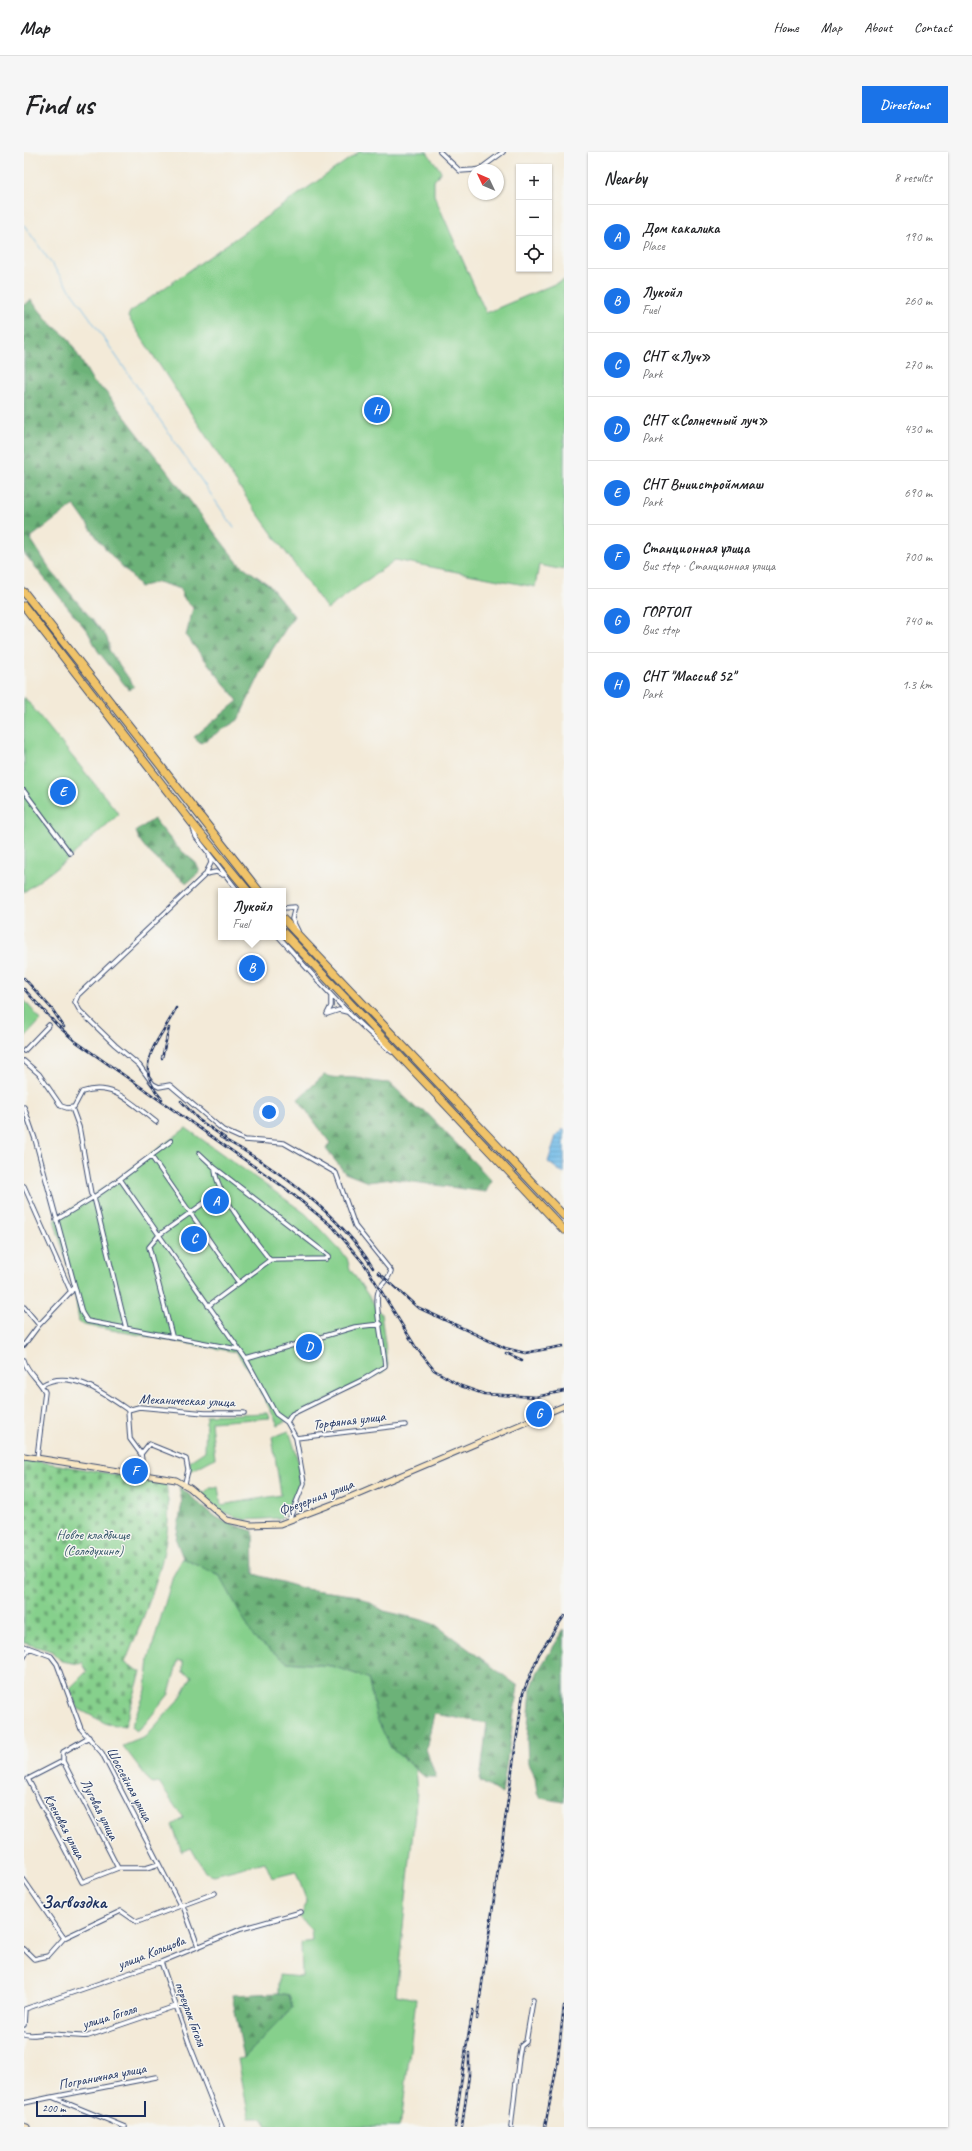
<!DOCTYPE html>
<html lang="en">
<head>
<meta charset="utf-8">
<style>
  :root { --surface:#fff; --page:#f6f6f6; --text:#202124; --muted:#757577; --line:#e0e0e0; --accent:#1a73e8 }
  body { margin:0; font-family:Caveat,sans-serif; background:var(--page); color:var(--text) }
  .controls { position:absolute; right:12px; top:12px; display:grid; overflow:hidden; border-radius:0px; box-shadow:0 1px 3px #0004 }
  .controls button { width:36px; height:36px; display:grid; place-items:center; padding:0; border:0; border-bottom:1px solid var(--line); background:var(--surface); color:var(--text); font:20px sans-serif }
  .compass { position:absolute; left:444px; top:12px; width:36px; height:36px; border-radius:50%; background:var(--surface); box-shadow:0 1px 3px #0004; rotate:314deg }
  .scale { position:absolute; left:12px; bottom:10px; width:110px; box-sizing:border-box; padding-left:4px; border:2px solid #1b2f5e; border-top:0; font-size:11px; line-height:14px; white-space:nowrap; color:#1b2f5e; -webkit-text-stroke:3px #f6f6f2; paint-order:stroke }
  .you { position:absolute; left:245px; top:960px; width:14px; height:14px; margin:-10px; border:3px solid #fff; border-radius:50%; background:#1a73e8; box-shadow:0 0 0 6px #1a73e833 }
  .badge { display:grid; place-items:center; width:26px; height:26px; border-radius:50%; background:var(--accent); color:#fff; font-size:13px; font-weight:700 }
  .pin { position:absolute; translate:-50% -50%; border:2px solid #fff; box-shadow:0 1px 4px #0006 }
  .popup { position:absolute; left:194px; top:736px; width:68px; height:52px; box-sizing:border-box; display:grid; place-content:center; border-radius:0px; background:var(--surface); filter:drop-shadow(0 1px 3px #0005); font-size:13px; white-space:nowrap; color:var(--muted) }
  .popup b { font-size:15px; color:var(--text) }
  .popup::after { content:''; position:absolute; left:50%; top:100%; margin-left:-8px; border:8px solid transparent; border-top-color:var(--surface) }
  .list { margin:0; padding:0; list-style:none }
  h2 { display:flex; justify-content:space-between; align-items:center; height:52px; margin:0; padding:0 16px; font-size:17px }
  h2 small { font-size:13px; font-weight:400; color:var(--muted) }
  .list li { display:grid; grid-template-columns:26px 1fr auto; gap:12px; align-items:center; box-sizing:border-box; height:64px; padding:0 16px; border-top:1px solid var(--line) }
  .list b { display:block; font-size:15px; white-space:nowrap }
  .list p { margin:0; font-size:13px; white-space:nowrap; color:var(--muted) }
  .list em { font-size:13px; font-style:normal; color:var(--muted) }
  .icon { flex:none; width:22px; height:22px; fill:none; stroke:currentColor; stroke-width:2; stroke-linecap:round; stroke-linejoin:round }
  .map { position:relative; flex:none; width:540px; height:1975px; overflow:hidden; border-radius:0px }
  header { display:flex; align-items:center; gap:24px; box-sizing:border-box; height:56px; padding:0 20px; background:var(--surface); border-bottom:1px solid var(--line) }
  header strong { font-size:19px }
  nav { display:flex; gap:22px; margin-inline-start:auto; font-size:14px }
  .intro { display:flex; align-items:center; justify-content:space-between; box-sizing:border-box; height:96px; padding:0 24px }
  h1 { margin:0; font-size:28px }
  .button { padding:10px 18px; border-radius:0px; background:var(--accent); color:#fff; font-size:14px; font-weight:700 }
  main { display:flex; gap:24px; padding:0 24px }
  aside { flex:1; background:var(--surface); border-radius:0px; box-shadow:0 1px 3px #0004 }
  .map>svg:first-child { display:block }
  .green { fill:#86d08c; stroke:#508075 }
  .forest { fill:url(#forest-firs); stroke:#44706b }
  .cemetery { fill:url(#cemetery-stones); stroke:#508075 }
  .water { fill:url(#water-rules); stroke:#4474a2 }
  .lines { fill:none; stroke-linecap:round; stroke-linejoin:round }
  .stream { stroke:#6db9e7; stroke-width:1 }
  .street-casing { stroke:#3b4b70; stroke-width:5.5 }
  .secondary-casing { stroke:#3b4b70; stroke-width:7 }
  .highway-casing { stroke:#3b4b70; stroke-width:9 }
  .street { stroke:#fff; stroke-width:3.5 }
  .secondary { stroke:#f9e7c3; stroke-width:5 }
  .highway { stroke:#f0c369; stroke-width:7 }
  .rail-casing { stroke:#1b2f5e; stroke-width:2.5 }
  .rail { stroke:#f6f6f2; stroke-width:1; stroke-dasharray:3; stroke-linecap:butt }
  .labels { text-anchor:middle; stroke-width:3; stroke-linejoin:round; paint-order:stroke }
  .street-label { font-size:14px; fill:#1b2f5e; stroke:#f6f6f2 }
  .park-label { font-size:14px; fill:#36576a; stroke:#f6f6f2 }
  .district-label { font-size:18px; font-weight:bold; fill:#1b2f5e; stroke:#f6f6f2 }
</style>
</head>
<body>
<header>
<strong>Map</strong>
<nav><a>Home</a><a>Map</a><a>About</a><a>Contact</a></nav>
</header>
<div class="intro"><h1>Find us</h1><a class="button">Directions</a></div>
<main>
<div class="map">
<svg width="540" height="1975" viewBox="0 0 540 1975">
  <defs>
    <pattern id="forest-firs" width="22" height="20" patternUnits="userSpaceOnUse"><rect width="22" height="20" fill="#6cb278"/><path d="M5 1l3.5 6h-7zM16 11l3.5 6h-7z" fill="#589166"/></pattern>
    <pattern id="cemetery-stones" width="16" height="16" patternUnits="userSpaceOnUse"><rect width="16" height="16" fill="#86d08c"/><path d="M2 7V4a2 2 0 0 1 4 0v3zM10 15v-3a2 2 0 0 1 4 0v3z" fill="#6da976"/></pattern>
    <pattern id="water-rules" width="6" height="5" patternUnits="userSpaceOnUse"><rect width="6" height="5" fill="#6db9e7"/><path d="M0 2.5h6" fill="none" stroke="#5997be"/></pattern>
  </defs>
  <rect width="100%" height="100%" fill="#f6f6f2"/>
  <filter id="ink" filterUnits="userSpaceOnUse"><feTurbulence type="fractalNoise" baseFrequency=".025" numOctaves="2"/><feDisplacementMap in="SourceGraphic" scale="8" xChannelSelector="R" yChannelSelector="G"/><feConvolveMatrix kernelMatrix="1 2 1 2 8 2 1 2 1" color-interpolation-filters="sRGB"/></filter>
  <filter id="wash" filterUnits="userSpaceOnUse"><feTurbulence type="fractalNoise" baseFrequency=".012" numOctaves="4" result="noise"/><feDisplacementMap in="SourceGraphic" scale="16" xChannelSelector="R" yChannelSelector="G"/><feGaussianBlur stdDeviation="0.9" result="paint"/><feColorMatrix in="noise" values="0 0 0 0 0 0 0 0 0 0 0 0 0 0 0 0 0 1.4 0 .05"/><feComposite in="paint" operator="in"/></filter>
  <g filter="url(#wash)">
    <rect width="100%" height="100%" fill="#f3ead8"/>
    <path class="green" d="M335 0H403L417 19 410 29V43L462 161 540 128V418L515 413 511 435 371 408 303 457 226 351 104 165 106 160Z
      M0 545 95 662 43 708 0 740Z
      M0 848 17 868 0 886Z
      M162 976 282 1062 323 1106 326 1117 357 1162 364 1214 359 1220 254 1273 230 1226 212 1200 59 1173 55 1170 50 1134 30 1068 92 1028Z
      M244 1261 246 1266 187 1270 191 1306 165 1320 166 1309 181 1299 182 1263Z
      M265 1279C270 1293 279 1321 274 1335 270 1346 262 1356 257 1366L221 1368 196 1359 171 1338 180 1341 186 1335H194L197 1353 257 1343 248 1285Z
      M159 1406 196 1424 263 1510 308 1514 344 1526 353 1567 367 1596 391 1617 393 1640 372 1843 392 1847 378 1964 374 1975H243L240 1966H225L214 1907 220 1906 268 1856 265 1843 255 1841V1823L278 1825 277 1791 288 1789 287 1778 276 1766 283 1750 272 1720 248 1726 241 1710 190 1723 181 1720 167 1696 158 1700 148 1673 159 1666 135 1631 128 1632 99 1594 121 1585 155 1548 168 1524 159 1520V1510L154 1508 145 1542 120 1573 112 1579 107 1575 122 1538 125 1506 149 1424Z"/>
    <path class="forest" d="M7 148 26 171 44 186 70 231 81 239 214 411 245 433 270 464 248 498 214 568 177 591 170 585 214 549 162 484 169 456 159 446 157 437 134 430 116 435C106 420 92 410 81 396 70 382 60 367 50 353L6 386 28 420 82 484 85 492V498L110 534 105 538 74 499 64 480 0 401V153Z
      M130 667 153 695 172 711 176 720 163 731C148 719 116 698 112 679Z
      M300 923C315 928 325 924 338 927 348 929 356 931 366 931L393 957 400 958 467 1028 462 1040 368 1027 344 1030 321 1021 302 997 306 991 274 947Z
      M155 1334 187 1362 201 1370 229 1379 230 1422 282 1437 335 1444 360 1459 398 1468 412 1473 494 1534 478 1642 456 1629 463 1571 410 1562 402 1597 412 1625H401L367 1596 353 1567 344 1526 308 1514 263 1510 230 1486 196 1424 159 1406 152 1388 158 1350Z
      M540 1478V1650L516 1646 513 1640 511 1626 504 1612 503 1587 507 1537 514 1519Z
      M255 1841 265 1843 268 1856 220 1906 208 1843Z"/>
    <path class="cemetery" d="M0 1307 142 1331C153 1393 123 1455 101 1511L117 1520 101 1574 83 1572 53 1556 46 1536 63 1519 58 1510 56 1512 37 1509 27 1499 0 1491Z"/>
    <path class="water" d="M539 977 540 978V1022L524 1010 532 984Z"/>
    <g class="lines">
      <path class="stream" d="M0 73 64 163 210 376"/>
    </g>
  </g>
  <g filter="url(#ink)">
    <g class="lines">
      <g class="street-casing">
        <path id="street" d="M416 0 436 19 450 18
          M450 18 456 17 479 0
          M0 639 46 701
          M169 676 172 685 214 739
          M185 702 187 711 181 723 54 843 51 850 56 859 91 893 115 913 129 932 135 935 146 933 199 978 221 988 260 991 312 1021 331 1074 367 1119C365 1128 356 1132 354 1140 350 1153 360 1197 361 1214L340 1227 268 1262 263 1270 252 1262 222 1207 135 1083 197 1039
          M182 722 192 720 199 723
          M259 756 271 755 268 767 274 779
          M255 785C291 825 326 867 368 900
          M303 862 315 858 323 860
          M303 862 307 854V843
          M0 899 25 873
          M0 909 15 922 37 954 43 956 50 955 58 940C90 929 109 953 132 970
          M0 955 11 987 58 1161 63 1169 213 1197
          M175 1001 191 1016C190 1039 231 1088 246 1108L184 1154
          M127 1004 215 1131
          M191 1016 305 1104 302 1107 246 1108
          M96 1027 147 989
          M0 1034 47 1140
          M32 1068 70 1045 67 1042 55 975 48 956
          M0 1155 15 1173
          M102 1176 70 1045 96 1027 135 1083 125 1095 148 1184
          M0 1193 15 1173 51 1135
          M222 1207 331 1175 357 1172
          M0 1208C3 1221 16 1228 21 1240L13 1306
          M18 1233C46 1216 81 1242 104 1258L115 1255 181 1261H220
          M104 1258 106 1287 117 1302 120 1323
          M263 1270 272 1286 280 1331 265 1368
          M272 1286 381 1273
          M117 1302 125 1292 162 1307 164 1318 161 1331
          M0 1494 27 1504 33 1512 57 1577 78 1601 155 1751 159 1754 174 1794
          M0 1505 5 1496
          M65 1585 39 1600V1609L94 1716
          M39 1609 4 1627 58 1730 94 1716H122L135 1712
          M0 1728 40 1786
          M0 1797 10 1807 24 1804 40 1786 97 1759 113 1770 191 1741
          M137 1810 165 1891 198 1975
          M0 1873 1 1857 137 1810 217 1777 277 1760
          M0 1882C9 1885 16 1881 26 1882 39 1882 51 1885 64 1884L152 1854
          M29 1945 132 1925
          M0 1951 28 1945 101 1975
          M487 1975 495 1904 497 1894 502 1890 509 1848"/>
      </g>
      <g class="secondary-casing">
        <path id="secondary" d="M0 1304 152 1328 166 1336 203 1368 227 1373 256 1372 319 1348 540 1254
          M0 1974 3 1975"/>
      </g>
      <g class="highway-casing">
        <path id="highway" d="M0 440 235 739
          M0 454 168 671 224 739
          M259 767 540 1064
          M259 780 540 1078"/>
      </g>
      <use href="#street" class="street"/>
      <use href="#secondary" class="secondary"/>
      <use href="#highway" class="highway"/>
      <g class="rail-casing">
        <path id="rail" d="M0 826 28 857 40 875
          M0 837 33 873 51 889 261 1036 309 1075 341 1113 391 1194 410 1218 437 1234 460 1242 512 1245 540 1239
          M138 906 145 876
          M138 947C106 912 136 890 152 856
          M157 949 175 968 201 986
          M196 985C249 1013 318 1064 349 1116
          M354 1120 393 1155 481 1196 501 1201 539 1194
          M482 1201 498 1208
          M453 1867 499 1541 515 1502 540 1464
          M431 1975 442 1896 449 1858
          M438 1975 445 1923V1901
          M521 1975 533 1913 540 1854"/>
      </g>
      <use href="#rail" class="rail"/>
    </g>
  </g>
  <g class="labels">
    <g class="street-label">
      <text transform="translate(163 1248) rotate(2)" y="5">Механическая улица</text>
      <text transform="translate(325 1268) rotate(-7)" y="5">Торфяная улица</text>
      <text transform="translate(292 1345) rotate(-21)" y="5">Фрезерная улица</text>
      <text transform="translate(106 1632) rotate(62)" y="5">Шоссейная улица</text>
      <text transform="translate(76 1657) rotate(63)" y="5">Луговая улица</text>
      <text transform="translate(41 1674) rotate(62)" y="5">Кленовая улица</text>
      <text transform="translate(127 1800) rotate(-21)" y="5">улица Кольцова</text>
      <text transform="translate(167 1862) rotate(70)" y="5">переулок Гоголя</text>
      <text transform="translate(85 1864) rotate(-17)" y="5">улица Гоголя</text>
      <text transform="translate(78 1924) rotate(-11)" y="5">Пограничная улица</text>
    </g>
    <g class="park-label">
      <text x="69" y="1387">Новое кладбище<tspan x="69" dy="16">(Солодухино)</tspan></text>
    </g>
    <g class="district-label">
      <text x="50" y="1756">Загвоздка</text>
    </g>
  </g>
</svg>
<div class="controls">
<button>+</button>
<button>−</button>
<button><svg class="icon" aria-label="locate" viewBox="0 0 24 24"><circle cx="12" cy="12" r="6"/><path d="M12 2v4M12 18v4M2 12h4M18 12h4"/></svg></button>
</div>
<svg class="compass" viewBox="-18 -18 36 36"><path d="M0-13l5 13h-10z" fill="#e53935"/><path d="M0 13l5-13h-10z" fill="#757577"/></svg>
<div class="scale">200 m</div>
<div class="you"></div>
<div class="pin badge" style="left:192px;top:1049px">A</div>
<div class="pin badge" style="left:228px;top:816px">B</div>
<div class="popup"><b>Лукойл</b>Fuel</div>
<div class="pin badge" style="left:170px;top:1087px">C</div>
<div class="pin badge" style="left:285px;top:1195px">D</div>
<div class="pin badge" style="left:39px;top:640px">E</div>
<div class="pin badge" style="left:111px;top:1319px">F</div>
<div class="pin badge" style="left:515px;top:1262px">G</div>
<div class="pin badge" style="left:353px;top:258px">H</div>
</div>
<aside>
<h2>Nearby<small>8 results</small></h2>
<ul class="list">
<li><span class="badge">A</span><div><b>Дом какалика</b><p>Place</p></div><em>190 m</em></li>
<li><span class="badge">B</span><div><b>Лукойл</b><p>Fuel</p></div><em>260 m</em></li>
<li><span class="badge">C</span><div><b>СНТ «Луч»</b><p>Park</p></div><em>270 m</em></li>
<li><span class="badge">D</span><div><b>СНТ «Солнечный луч»</b><p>Park</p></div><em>430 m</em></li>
<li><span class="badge">E</span><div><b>СНТ Вниистройммаш</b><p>Park</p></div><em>690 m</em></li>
<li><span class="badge">F</span><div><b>Станционная улица</b><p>Bus stop · Станционная улица</p></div><em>700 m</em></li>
<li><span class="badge">G</span><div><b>ГОРТОП</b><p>Bus stop</p></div><em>740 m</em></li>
<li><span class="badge">H</span><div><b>СНТ &quot;Массив 52&quot;</b><p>Park</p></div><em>1.3 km</em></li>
</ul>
</aside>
</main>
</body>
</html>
